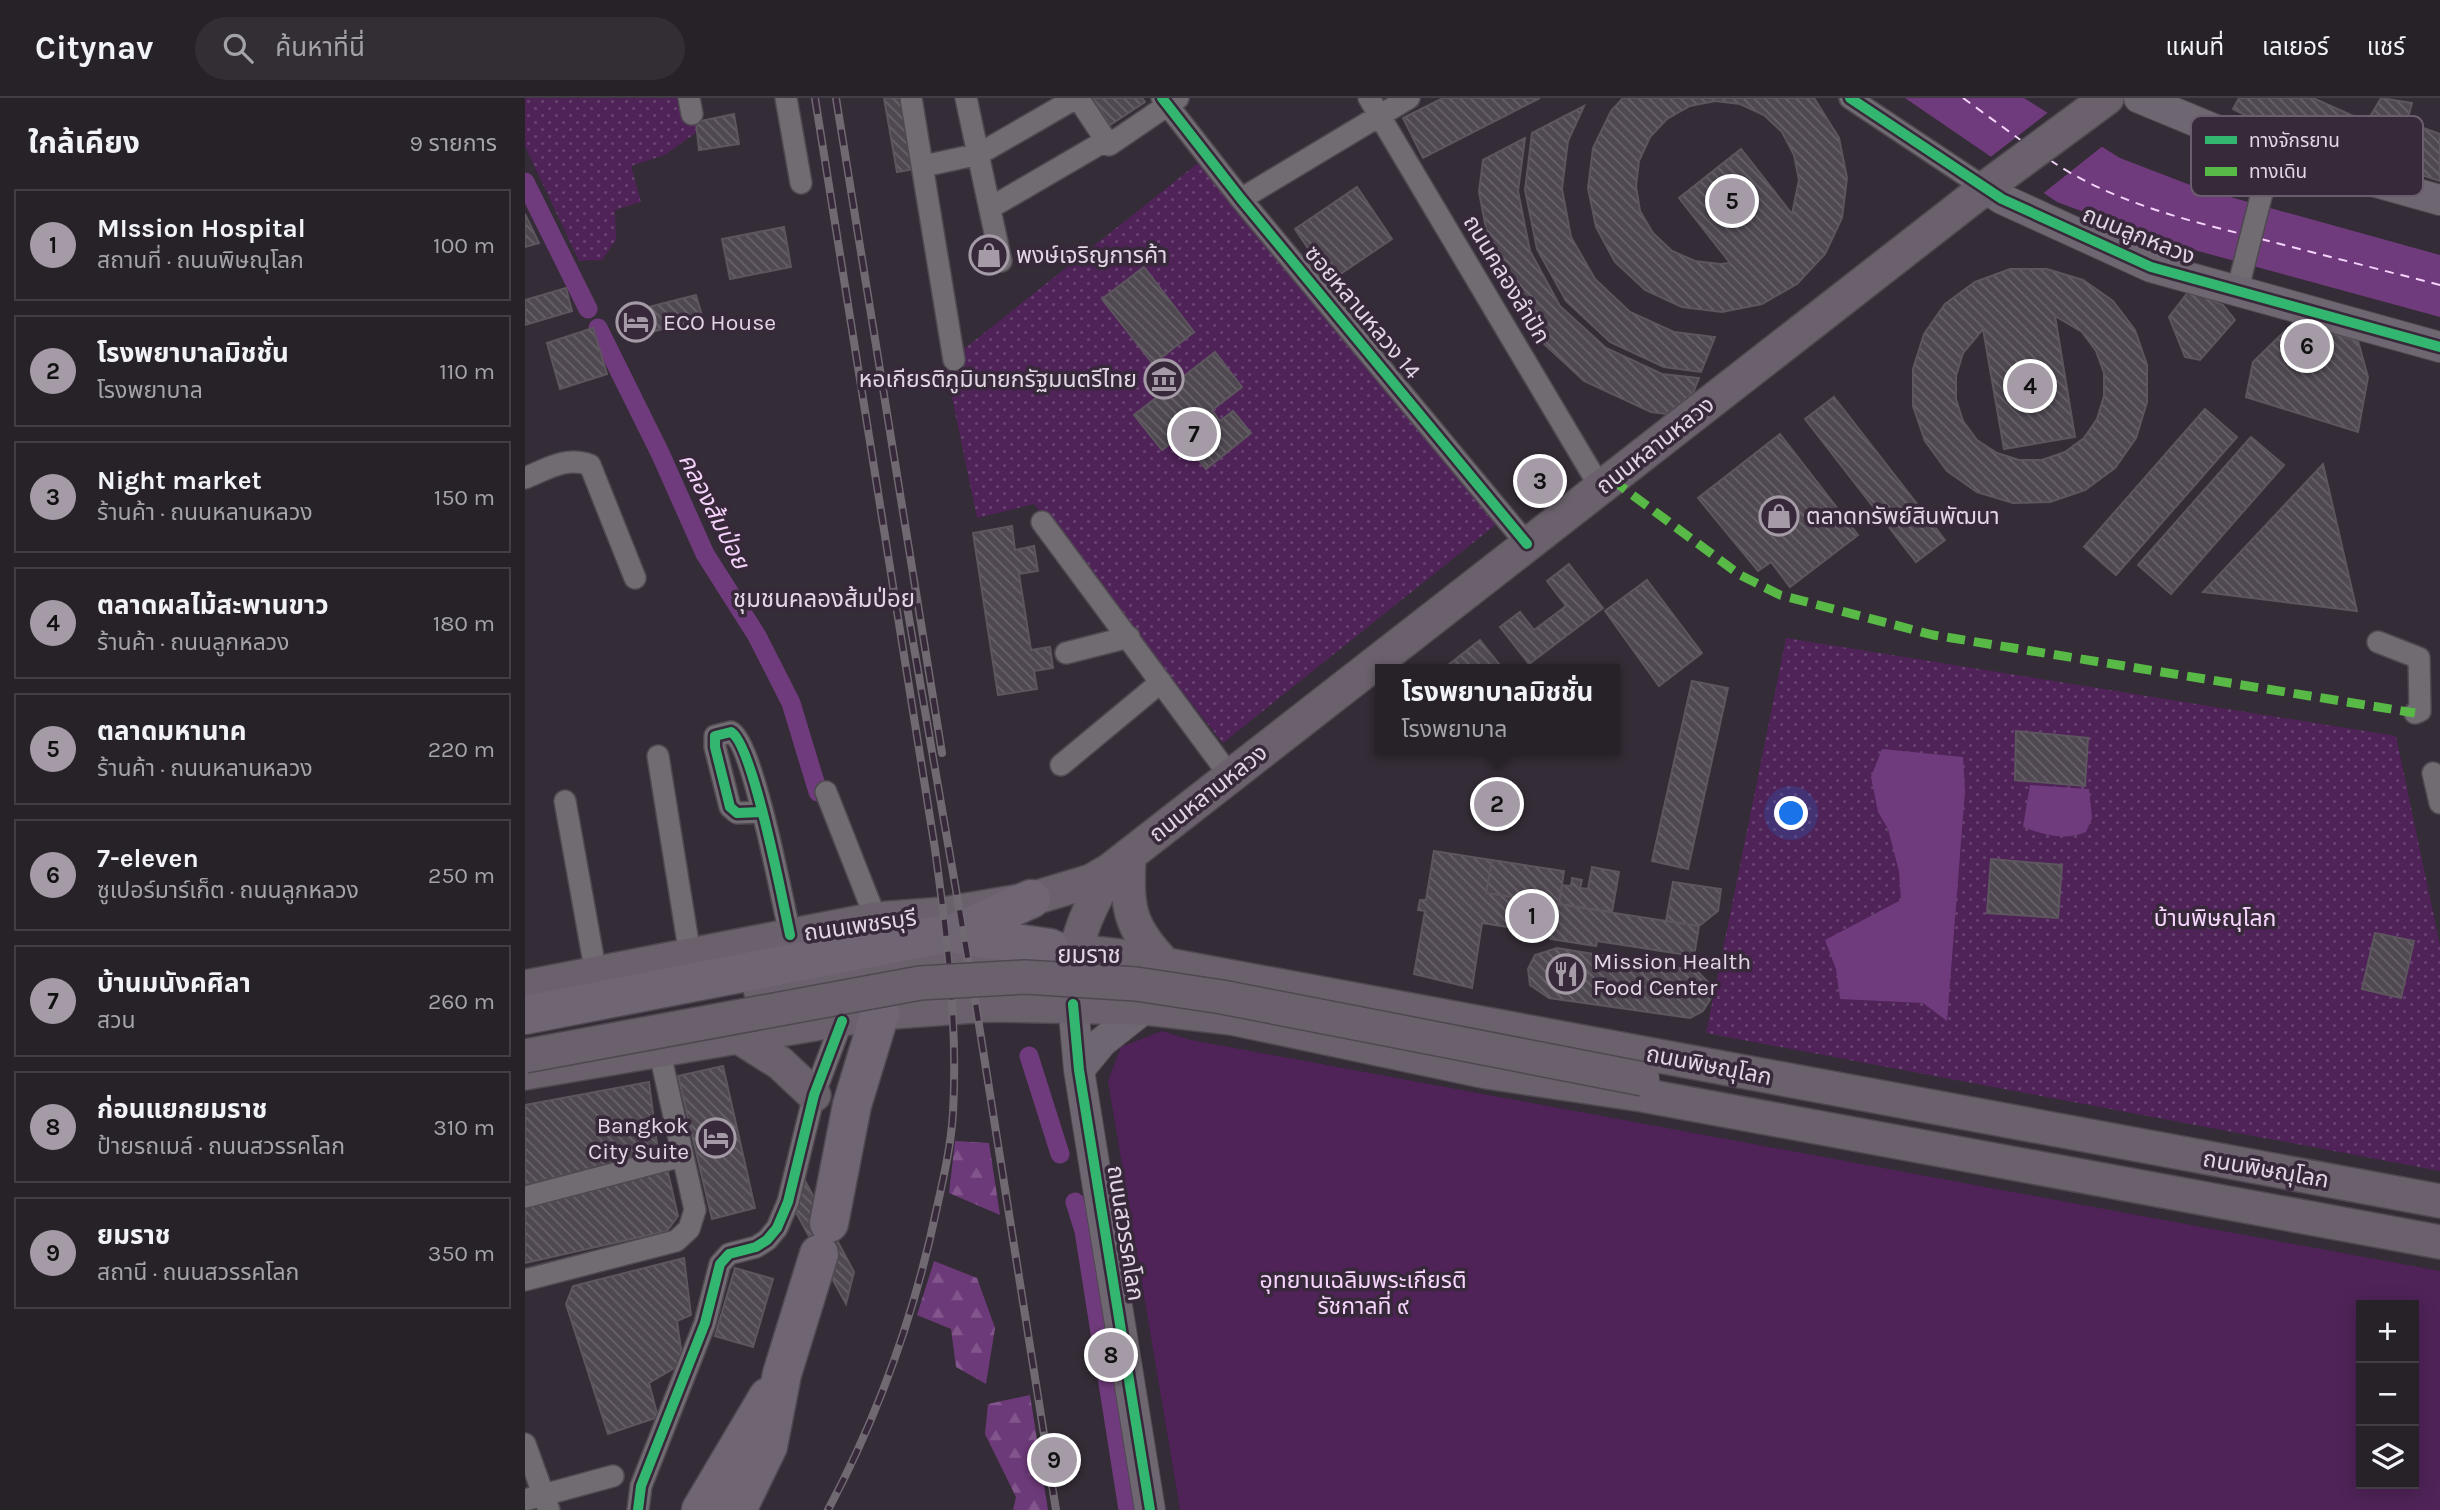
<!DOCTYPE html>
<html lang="th">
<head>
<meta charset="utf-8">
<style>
  :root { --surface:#272128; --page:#332e34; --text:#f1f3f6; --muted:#a4a3a8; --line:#433e45; --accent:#a49ba6 }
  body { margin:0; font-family:Karla,"Noto Sans Thai",sans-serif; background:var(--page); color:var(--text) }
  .controls { position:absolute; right:21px; bottom:21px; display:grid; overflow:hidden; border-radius:0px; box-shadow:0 4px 18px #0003 }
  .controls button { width:63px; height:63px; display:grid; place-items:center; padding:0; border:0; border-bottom:2px solid var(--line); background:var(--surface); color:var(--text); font:35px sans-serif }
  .you { position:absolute; left:1267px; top:716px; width:24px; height:24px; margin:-18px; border:5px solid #fff; border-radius:50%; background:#1a73e8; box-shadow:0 0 0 10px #1a73e833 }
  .badge { display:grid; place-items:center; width:46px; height:46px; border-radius:50%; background:var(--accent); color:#111; font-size:23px; font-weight:700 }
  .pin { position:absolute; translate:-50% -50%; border:4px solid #fff; box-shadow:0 2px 7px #0006 }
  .popup { position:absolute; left:850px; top:566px; width:245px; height:91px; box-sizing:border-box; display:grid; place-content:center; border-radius:0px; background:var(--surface); filter:drop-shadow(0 2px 5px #0005); font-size:23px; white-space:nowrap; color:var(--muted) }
  .popup b { font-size:26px; color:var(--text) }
  .popup::after { content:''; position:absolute; left:50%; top:100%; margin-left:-14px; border:14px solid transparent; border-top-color:var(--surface) }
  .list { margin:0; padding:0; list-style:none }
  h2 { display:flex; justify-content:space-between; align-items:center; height:91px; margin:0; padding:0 28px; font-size:30px }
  h2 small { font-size:23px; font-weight:400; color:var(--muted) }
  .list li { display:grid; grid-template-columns:46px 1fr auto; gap:21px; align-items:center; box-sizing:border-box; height:112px; margin:0 14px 14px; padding:0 14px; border:2px solid var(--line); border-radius:0px }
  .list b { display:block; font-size:26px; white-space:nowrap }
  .list p { margin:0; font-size:23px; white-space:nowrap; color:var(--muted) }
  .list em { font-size:23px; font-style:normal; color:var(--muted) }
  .icon { flex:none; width:38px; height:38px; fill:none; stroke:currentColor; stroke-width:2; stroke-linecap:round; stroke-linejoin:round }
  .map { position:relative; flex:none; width:1915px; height:1412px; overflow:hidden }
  header { display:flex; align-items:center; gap:42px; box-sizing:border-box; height:98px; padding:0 35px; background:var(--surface); border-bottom:2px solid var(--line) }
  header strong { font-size:33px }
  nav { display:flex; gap:38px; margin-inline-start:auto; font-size:24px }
  .search { width:490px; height:63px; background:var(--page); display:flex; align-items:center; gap:18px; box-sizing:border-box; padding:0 24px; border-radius:38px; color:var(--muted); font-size:26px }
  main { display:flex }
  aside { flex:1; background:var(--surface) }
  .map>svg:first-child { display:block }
  .grass { fill:url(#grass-dots) }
  .forest { fill:url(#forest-firs) }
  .park { fill:#4f2358; fill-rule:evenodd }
  .water { fill:#703b7c }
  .pier { fill:#342c36 }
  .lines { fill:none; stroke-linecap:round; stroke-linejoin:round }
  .canal { stroke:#703b7c; stroke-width:19 }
  .ferry { stroke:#f4d3fb; stroke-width:2; stroke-dasharray:9 7; stroke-linecap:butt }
  .building { fill:url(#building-back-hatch); stroke:#5d565e; stroke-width:2; fill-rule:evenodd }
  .street-casing { stroke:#4f4850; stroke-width:24 }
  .secondary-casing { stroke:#4f4850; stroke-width:32 }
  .primary-casing { stroke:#4f4850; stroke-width:36 }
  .highway-casing { stroke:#4f4850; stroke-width:41 }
  .street { stroke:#716b72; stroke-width:21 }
  .secondary { stroke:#6e6670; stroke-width:30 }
  .primary { stroke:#6b616d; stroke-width:33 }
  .highway { stroke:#706573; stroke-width:38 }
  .rail-casing { stroke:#706972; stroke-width:8 }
  .rail { stroke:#37283a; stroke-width:5; stroke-dasharray:16; stroke-linecap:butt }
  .primary-bridge-casing { stroke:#4f4850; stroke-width:36; stroke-linecap:butt }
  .primary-bridge { stroke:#6b616d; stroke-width:33 }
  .quiet { stroke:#58b947; stroke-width:9; stroke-dasharray:18 9; stroke-linecap:butt }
  .cycleway-casing { stroke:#37283a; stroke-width:15 }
  .cycleway { stroke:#33b770; stroke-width:10 }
  .labels { text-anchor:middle; stroke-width:7; stroke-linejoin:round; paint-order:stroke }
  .street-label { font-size:23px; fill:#e1d7e3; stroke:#37283a }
  .poi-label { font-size:23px; fill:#e1d7e3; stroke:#37283a; text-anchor:start }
  .park-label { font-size:23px; fill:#f7d6fd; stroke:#37283a }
  .water-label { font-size:24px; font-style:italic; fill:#f4d3fb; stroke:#37283a }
  .neighbourhood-label { font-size:24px; fill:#e1d7e3; stroke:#37283a }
  .key { fill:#37283a; stroke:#6a5d6d; stroke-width:2 }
  .key-label { font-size:19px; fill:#e1d7e3 }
</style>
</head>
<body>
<header>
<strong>Citynav</strong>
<div class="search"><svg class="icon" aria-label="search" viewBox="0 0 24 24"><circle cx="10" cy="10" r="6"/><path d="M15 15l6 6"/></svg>ค้นหาที่นี่</div>
<nav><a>แผนที่</a><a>เลเยอร์</a><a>แชร์</a></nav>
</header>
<main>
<aside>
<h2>ใกล้เคียง<small>9 รายการ</small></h2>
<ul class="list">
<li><span class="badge">1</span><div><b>MIssion Hospital</b><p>สถานที่ · ถนนพิษณุโลก</p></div><em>100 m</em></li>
<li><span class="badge">2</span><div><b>โรงพยาบาลมิชชั่น</b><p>โรงพยาบาล</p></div><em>110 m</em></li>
<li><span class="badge">3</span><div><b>Night market</b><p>ร้านค้า · ถนนหลานหลวง</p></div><em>150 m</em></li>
<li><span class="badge">4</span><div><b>ตลาดผลไม้สะพานขาว</b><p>ร้านค้า · ถนนลูกหลวง</p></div><em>180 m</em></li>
<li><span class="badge">5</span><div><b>ตลาดมหานาค</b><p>ร้านค้า · ถนนหลานหลวง</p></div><em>220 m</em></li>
<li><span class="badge">6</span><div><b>7-eleven</b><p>ซูเปอร์มาร์เก็ต · ถนนลูกหลวง</p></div><em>250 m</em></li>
<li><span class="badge">7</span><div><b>บ้านมนังคศิลา</b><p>สวน</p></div><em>260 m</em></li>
<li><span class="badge">8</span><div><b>ก่อนแยกยมราช</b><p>ป้ายรถเมล์ · ถนนสวรรคโลก</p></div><em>310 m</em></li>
<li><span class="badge">9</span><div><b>ยมราช</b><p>สถานี · ถนนสวรรคโลก</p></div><em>350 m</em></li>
</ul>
</aside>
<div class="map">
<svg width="1915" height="1412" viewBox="0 0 1915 1412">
  <defs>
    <pattern id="grass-dots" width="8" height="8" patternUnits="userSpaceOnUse" patternTransform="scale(1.75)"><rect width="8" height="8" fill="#4f2358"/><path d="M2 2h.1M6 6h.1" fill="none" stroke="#684270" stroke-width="1.8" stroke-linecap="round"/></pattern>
    <pattern id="forest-firs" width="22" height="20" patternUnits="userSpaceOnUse" patternTransform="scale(1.75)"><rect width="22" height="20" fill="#6d3a79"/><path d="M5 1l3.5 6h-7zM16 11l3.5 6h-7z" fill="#82568c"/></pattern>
    <pattern id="building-back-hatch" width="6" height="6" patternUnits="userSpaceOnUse" patternTransform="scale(1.75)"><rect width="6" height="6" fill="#4f4851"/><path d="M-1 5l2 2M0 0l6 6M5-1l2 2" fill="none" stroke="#68626a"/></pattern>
  </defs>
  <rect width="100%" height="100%" fill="#342c36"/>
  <path class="grass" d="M0 0H172V34L140 57 106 68 116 104 90 112 91 142 77 162 54 163 0 48Z
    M678 61 974 424 698 645 509 406 452 420 420 266Z
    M1261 540 1871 638 1915 847V1073L1181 935Z"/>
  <path class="forest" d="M430 1043 464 1045 475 1117 424 1095Z
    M409 1163 452 1180 470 1230 461 1286 431 1269 426 1231 392 1217Z
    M505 1297 523 1412H488L491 1399 460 1336 463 1306Z"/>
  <path class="park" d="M637 933 666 942 1915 1173V1412H655L583 983 596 949ZM1836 1207H1889V1386H1836Z"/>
  <path class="water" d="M1380 0H1499L1595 60 1673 90 1915 157V219L1640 144 1532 104Z
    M1357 651 1438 659 1440 693 1422 923 1398 905 1315 901 1311 871 1300 842 1376 802 1374 773 1363 731 1353 714 1346 679Z
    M1505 687 1564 691 1567 720 1561 734C1540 743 1519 737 1498 729Z"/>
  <path class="pier" d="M1525 13 1579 47 1516 97 1463 61Z"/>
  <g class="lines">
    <path class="canal" d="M0 84 63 211
      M73 230 135 355 180 456 232 538 266 605 293 694
      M504 958 535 1056
      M550 1104 559 1133 603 1412"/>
    <path class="ferry" d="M1438 0 1497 43
      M1525 62C1580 100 1652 120 1717 136
      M1736 141 1915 187"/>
  </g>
  <path class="building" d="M359 0H378L390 71 372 74Z
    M567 0H617L620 4 585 27Z
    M918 0H1015L898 60 878 20Z
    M1098 0H1289L1314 40 1322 80 1317 120 1300 156 1272 186 1237 206 1197 214 1157 209 1120 192 1090 164 1071 129 1063 90 1068 50 1086 13ZM1190 3 1215 6 1239 17 1257 34 1269 57 1274 82 1267 116 1216 51 1154 100 1205 165 1195 166 1170 163 1147 153 1128 135 1115 113 1111 88 1114 63 1125 39 1142 21 1165 8Z
    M1714 0H1788L1842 24 1830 63 1768 41 1708 11Z
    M1856 0 1887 5 1868 74 1830 63 1842 24Z
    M1059 8 1043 43 1037 91 1046 139 1070 181 1105 214 1149 234 1190 239 1176 274 1139 269 1085 244 1041 203 1012 151 1000 92 1007 35Z
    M209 16 214 46 174 52 171 24Z
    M1893 28 1915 36V83L1878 71Z
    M1000 40 993 93 1005 153 1035 208 1081 250 1137 276 1174 280 1168 295 1142 316 1126 314 1059 283 1004 232 968 167 954 94 958 62Z
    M832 89 867 141 805 183 770 131Z
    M0 116 14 145 0 149Z
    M259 129 266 169 205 181 197 141Z
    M619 169 669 234 628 266 577 201Z
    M1485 171H1522L1558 182 1588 203 1610 232 1622 267V304L1611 340 1590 370 1560 392 1525 404 1488 405 1452 394 1422 373 1400 343 1388 308V271L1399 236 1420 206 1450 184ZM1530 218 1557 234 1571 253 1579 275V298L1572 321 1559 340 1540 354 1517 362H1494L1472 355 1452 342 1438 323 1431 301V278L1438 255 1458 231 1479 351 1550 339Z
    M41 190 47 213 0 227V202Z
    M1664 193 1698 207 1710 222 1675 262 1660 259 1644 219Z
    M171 197 178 221 110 238 104 214Z
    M1768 225 1833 243 1843 279 1833 334 1721 299 1728 264Z
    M68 230 82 276 35 291 22 245Z
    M690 254 717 289 687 312 695 323 708 313 726 335 681 371 663 348 676 338 668 328 637 352 609 317Z
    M1309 299 1420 442 1391 464 1280 321Z
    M1680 311 1712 339 1591 477 1559 449Z
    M1255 336 1333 437 1265 489 1246 464 1233 473 1173 400Z
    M1726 339 1759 367 1646 496 1613 467Z
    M1798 366 1832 513 1678 494Z
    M487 428 490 452 509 448 513 473 494 476 506 552 525 549 528 570 509 573 512 591 473 597 448 435Z
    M1044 466 1078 510 1004 566 975 529 995 514 1009 532 1041 508 1022 483Z
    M1122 482 1177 555 1134 588 1080 513Z
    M955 542 978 571H918Z
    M1167 583 1203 590 1163 771 1127 763Z
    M1491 633 1563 640 1560 688 1490 682Z
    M909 753 967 762 961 795 1174 828 1169 858 1072 843 1071 848 1025 841 1026 836 957 825 947 890 889 876 900 813 893 812 895 802H901Z
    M1466 761 1537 767 1533 820 1462 815Z
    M967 762 1039 773 1034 806 961 795Z
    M1067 769 1094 774 1087 814 1034 806 1037 787 1046 788 1047 780 1057 782 1055 790 1063 791Z
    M1148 784 1196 791 1193 813 1174 828 1141 823Z
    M1850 835 1889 843 1876 900 1837 891Z
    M1032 850 1172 873 1183 884 1186 900 1178 913 1165 920 1024 900 1005 887 1003 871 1010 857Z
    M198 968 230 1110 187 1121 153 978Z
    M124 984 133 1054 0 1087V1007Z
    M142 1070 153 1118 142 1133 0 1165V1106Z
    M278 1079 329 1174 321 1206 268 1109Z
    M159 1160 166 1217 152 1223 158 1265 124 1285 133 1319 83 1336 41 1206 48 1188Z
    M210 1170 248 1181 228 1249 190 1238Z"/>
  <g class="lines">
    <g class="street-casing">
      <path id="street" d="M164 0 167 16
        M261 0 276 85
        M386 0 429 262
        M441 0 476 163
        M553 0 584 47 653 0
        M637 0 716 101 1002 446
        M844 0 1075 389
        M1325 0 1460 90
        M399 68 454 56 551 0
        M716 101 884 0
        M465 110 580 43
        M1712 194 1747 55
        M0 380C22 371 41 358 65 367L110 480
        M517 424 705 678
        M1853 544 1894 560 1895 613 1890 615
        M541 555 604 539
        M133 658 165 857
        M536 667 636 584
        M1908 675 1915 705
        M301 694 351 821
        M40 703 71 876
        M237 714 212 715 205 709 190 649V638L206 634C228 646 258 805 265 837
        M0 1099 157 1058
        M0 1182 151 1143 164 1131 170 1112 134 951
        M0 1346 24 1412
        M0 1402 88 1378
        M113 1412 116 1388 180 1225 195 1166 204 1156 231 1149 242 1142 252 1130 263 1104 289 997 317 923"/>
    </g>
    <g class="secondary-casing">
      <path id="secondary" d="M1614 0 1747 55 1915 102
        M1460 90 1477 101 1626 169 1915 249
        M548 906 554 972 625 1412
        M554 972 577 944 620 910"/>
    </g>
    <g class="primary-casing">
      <path id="primary" d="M604 757C602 808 602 827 639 865
        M549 873C550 836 568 804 585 772L1460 90 1582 0
        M0 889 351 821 418 816 506 801 566 783 585 772
        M235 891 425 860 525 850 595 858 1915 1103
        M212 938 255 965 289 997
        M0 975 355 915 464 907 620 910 706 920 962 974 1117 997 1915 1144"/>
    </g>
    <g class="highway-casing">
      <path id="highway" d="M428 836 506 801
        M0 917 407 838 428 836 525 850
        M304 1125 327 1007 355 915
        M176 1412 243 1299
        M212 1412 243 1348 257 1276 294 1156"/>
    </g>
    <use href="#street" class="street"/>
    <use href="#secondary" class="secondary"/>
    <use href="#primary" class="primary"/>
    <use href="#highway" class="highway"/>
    <g class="rail-casing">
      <path id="rail" d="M290 0 410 751C422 839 433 925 428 1015 426 1047 419 1078 412 1109 390 1215 354 1316 303 1412
        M311 0 417 655
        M380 497 451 908 531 1412"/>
    </g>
    <use href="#rail" class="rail"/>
    <g class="primary-bridge-casing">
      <path id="primary-bridge" d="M0 958 395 885 500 879 611 886 697 899 1118 981"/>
    </g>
    <use href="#primary-bridge" class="primary-bridge"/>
    <path class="quiet" d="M1086 381 1215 477 1255 497 1408 537 1890 615"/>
    <g class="cycleway-casing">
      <path id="cycleway" d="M637 0 716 101 1002 446
        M1325 0 1477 101 1626 169 1915 249
        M237 714 212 715 205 709 190 649V638L206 634C228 646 258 805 265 837
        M548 906 554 972 625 1412
        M113 1412 116 1388 180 1225 195 1166 204 1156 231 1149 242 1142 252 1130 263 1104 289 997 317 923"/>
    </g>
    <use href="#cycleway" class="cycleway"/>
  </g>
  <defs>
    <g id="shop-ring" transform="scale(2.0125)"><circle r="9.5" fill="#37283a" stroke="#a49ba6" stroke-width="1.5"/><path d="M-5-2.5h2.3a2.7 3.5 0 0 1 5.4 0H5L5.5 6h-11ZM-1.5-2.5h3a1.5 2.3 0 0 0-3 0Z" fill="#a49ba6"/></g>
    <g id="hotel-ring" transform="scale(2.0125)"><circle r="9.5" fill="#37283a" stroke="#a49ba6" stroke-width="1.5"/><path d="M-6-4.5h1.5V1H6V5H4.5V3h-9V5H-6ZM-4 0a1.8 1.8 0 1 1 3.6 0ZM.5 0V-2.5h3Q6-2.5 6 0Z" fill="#a49ba6"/></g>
    <g id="museum-ring" transform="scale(2.0125)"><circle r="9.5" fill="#37283a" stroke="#a49ba6" stroke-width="1.5"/><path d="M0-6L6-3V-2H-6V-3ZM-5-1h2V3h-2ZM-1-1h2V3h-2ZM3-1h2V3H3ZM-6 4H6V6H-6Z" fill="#a49ba6"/></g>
    <g id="restaurant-ring" transform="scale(2.0125)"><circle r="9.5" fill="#37283a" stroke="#a49ba6" stroke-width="1.5"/><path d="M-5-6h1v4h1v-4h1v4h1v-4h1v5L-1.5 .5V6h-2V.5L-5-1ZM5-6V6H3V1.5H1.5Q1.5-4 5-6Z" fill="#a49ba6"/></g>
  </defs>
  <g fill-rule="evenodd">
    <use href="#shop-ring" x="464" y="157"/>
    <use href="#hotel-ring" x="111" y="224"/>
    <use href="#museum-ring" x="639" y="281"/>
    <use href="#shop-ring" x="1254" y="418"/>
    <use href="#restaurant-ring" x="1041" y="876"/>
    <use href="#hotel-ring" x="191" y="1040"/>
  </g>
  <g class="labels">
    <g class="street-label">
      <text transform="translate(1614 137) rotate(22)" y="8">ถนนลูกหลวง</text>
      <text transform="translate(982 181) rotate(59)" y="8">ถนนคลองลำปัก</text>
      <text transform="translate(838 214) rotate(50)" y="8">ซอยหลานหลวง 14</text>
      <text transform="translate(1130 347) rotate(-38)" y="8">ถนนหลานหลวง</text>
      <text transform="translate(683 695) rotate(-38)" y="8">ถนนหลานหลวง</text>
      <text transform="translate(335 827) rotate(-8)" y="8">ถนนเพชรบุรี</text>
      <text transform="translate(1184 967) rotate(11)" y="8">ถนนพิษณุโลก</text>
      <text transform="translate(1741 1071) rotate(10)" y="8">ถนนพิษณุโลก</text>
      <text transform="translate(601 1135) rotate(81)" y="8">ถนนสวรรคโลก</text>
    </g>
    <g class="poi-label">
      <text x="491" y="165">พงษ์เจริญการค้า</text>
      <text x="138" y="232">ECO House</text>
      <text x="612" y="289" text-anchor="end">หอเกียรติภูมินายกรัฐมนตรีไทย</text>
      <text x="1281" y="426">ตลาดทรัพย์สินพัฒนา</text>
      <text x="1068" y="871">Mission Health<tspan x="1068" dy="26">Food Center</tspan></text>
      <text x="164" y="1035" text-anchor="end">Bangkok<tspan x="164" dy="26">City Suite</tspan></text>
    </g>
    <g class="park-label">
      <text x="1690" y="828">บ้านพิษณุโลก</text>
      <text x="838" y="1190">อุทยานเฉลิมพระเกียรติ<tspan x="838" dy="26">รัชกาลที่ ๙</tspan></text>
    </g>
    <g class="water-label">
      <text transform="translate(189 413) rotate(63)" y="8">คลองส้มป่อย</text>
    </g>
    <g class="neighbourhood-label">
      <text x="299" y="509">ชุมชนคลองส้มป่อย</text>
      <text x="564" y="865">ยมราช</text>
    </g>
  </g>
  <rect x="1666" y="18" width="232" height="80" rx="10" class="key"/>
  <rect x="1680" y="38" width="32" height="8" fill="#33b770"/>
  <rect x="1680" y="69" width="32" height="9" fill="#58b947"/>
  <g class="key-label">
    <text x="1724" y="49">ทางจักรยาน</text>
    <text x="1724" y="80">ทางเดิน</text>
  </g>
</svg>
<div class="controls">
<button>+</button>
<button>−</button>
<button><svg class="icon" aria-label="layers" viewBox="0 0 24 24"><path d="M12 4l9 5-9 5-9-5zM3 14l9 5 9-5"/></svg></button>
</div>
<div class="you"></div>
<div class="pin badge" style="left:1007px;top:818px">1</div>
<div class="pin badge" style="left:972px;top:706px">2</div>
<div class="popup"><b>โรงพยาบาลมิชชั่น</b>โรงพยาบาล</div>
<div class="pin badge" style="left:1015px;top:383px">3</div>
<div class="pin badge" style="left:1505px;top:288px">4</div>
<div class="pin badge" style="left:1207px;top:103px">5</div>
<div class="pin badge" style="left:1782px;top:248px">6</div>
<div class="pin badge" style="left:669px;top:336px">7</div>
<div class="pin badge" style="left:586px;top:1257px">8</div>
<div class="pin badge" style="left:529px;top:1362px">9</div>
</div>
</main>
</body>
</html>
